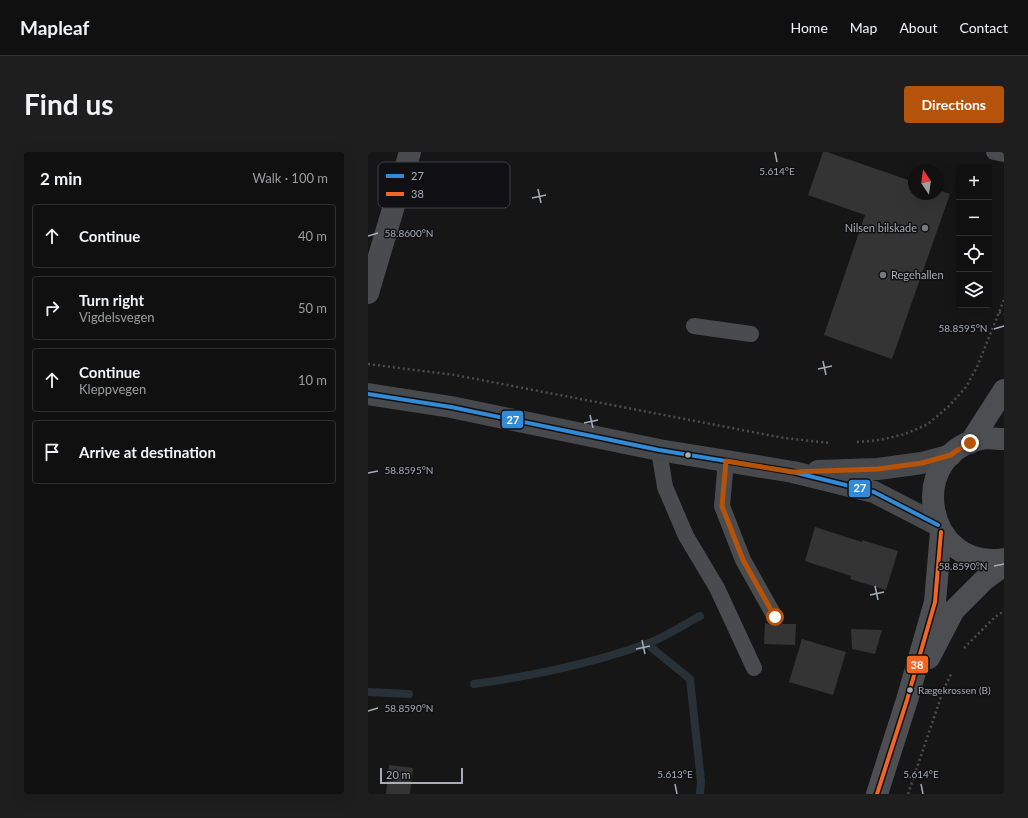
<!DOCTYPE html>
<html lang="en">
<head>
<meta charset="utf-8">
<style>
  :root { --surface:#101010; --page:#1e1e1e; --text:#f1f3f6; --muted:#9c9d9f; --line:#303030; --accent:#b45309 }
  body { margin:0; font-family:Lato,sans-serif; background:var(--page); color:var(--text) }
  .controls { position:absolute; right:12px; top:12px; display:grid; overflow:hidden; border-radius:4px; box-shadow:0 4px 16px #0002 }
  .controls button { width:36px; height:36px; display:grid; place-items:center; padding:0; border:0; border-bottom:1px solid var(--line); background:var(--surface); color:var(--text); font:20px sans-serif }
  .compass { position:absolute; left:540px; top:12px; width:36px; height:36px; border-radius:50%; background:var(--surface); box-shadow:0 4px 16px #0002; rotate:347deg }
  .scale { position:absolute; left:12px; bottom:10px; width:83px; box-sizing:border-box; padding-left:4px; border:2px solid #a6acb8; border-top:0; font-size:11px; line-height:14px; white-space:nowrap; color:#a6acb8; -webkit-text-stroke:3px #101012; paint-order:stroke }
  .stop { position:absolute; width:12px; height:12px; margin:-9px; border:3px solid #b45309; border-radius:50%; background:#fff }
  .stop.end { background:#b45309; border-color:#fff; box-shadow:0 1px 4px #0008 }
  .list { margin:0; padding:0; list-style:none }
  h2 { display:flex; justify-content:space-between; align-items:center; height:52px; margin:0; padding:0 16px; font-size:17px }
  h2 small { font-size:13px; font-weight:400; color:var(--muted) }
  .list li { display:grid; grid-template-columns:26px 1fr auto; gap:12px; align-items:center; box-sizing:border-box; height:64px; margin:0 8px 8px; padding:0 8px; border:1px solid var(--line); border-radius:4px }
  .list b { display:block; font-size:15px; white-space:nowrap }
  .list p { margin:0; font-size:13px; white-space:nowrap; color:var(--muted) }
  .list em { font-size:13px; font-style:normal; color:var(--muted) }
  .icon { flex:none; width:22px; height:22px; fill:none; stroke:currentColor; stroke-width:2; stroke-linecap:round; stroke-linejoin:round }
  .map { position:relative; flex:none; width:636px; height:642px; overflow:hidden; border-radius:4px }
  header { display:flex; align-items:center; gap:24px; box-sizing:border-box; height:56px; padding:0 20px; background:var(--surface); border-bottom:1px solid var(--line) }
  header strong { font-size:19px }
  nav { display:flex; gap:22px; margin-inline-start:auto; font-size:14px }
  .intro { display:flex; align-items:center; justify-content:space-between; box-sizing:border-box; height:96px; padding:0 24px }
  h1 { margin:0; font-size:28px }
  .button { padding:10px 18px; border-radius:4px; background:var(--accent); color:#fff; font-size:14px; font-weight:700 }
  main { display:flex; gap:24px; padding:0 24px }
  aside { flex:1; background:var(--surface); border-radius:4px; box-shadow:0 4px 16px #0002 }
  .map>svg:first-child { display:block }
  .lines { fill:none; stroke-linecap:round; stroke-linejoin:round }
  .stream { stroke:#293138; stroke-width:8 }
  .building { fill:#343435 }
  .path { stroke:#4c4d51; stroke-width:2.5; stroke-dasharray:2 3; stroke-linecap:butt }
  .lane { stroke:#4a4b4f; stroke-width:16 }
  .street { stroke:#4a4b4f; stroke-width:22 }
  .secondary { stroke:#48494d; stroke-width:22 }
  .primary { stroke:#4c4e51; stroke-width:22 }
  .bus-1-casing { stroke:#101012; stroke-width:7 }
  .bus-2-casing { stroke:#101012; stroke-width:7 }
  .bus-1 { stroke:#338bd7; stroke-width:4 }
  .bus-2 { stroke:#f26522; stroke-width:4 }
  .route { stroke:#b45309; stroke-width:5 }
  .ticks { fill:none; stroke:#a6acb8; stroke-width:1.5 }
  .poi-dot { fill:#74787f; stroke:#101012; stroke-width:1.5 }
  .bus-dot { fill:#a6acb8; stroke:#101012; stroke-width:1.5 }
  .labels { text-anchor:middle; stroke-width:3; stroke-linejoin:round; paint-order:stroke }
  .bus-label { font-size:10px; fill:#a6acb8; stroke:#101012; text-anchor:start }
  .poi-label { font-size:11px; fill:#a6acb8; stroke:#101012; text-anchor:end }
  .key { fill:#101012; stroke:#3d3f44; stroke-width:1 }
  .key-label { font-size:11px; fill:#a6acb8 }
  .ticks-label { font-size:10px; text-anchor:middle; fill:#a6acb8; stroke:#101012; stroke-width:3; stroke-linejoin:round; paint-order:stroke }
  .line-badge { stroke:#101012; stroke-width:1.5 }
  .badge-label { font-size:11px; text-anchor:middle; font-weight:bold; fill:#fff }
</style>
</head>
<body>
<header>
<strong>Mapleaf</strong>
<nav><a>Home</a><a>Map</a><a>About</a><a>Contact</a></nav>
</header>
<div class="intro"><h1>Find us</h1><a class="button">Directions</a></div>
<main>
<aside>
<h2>2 min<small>Walk · 100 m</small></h2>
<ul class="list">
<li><svg class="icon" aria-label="ahead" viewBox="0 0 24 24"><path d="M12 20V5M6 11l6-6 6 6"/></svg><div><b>Continue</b></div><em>40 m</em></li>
<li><svg class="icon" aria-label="right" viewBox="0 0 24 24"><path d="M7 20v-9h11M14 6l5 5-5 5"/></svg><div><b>Turn right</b><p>Vigdelsvegen</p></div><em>50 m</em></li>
<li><svg class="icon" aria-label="ahead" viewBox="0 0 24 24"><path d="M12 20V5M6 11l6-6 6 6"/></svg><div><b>Continue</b><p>Kleppvegen</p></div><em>10 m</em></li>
<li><svg class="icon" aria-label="arrive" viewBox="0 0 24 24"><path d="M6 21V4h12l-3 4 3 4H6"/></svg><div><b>Arrive at destination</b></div></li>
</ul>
</aside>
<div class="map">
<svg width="636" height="642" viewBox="0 0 636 642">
  <rect width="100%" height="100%" fill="#161616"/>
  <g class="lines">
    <path class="stream" d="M279 492 322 527 333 629 332 642
      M106 532C164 524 222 512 278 492 296 486 315 473 332 464
      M0 540 41 542"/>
  </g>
  <path class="building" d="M455 0H459L546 30V42H570V38L582 42 524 207 456 183 497 63 440 43Z
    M447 375 494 390V388L530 399 518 438 482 427 483 424 437 409Z
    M397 471 406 474 413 472H428L427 493 396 492Z
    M483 477 514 478 507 502 484 497Z
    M434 487 478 500 465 543 421 530Z
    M21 613 45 616 42 642H18Z"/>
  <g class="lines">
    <path class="path" d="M631 160 636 162
      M0 212 87 223 416 286 462 291
      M489 290 512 288 537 282 560 272 581 254 598 235 609 215 636 148
      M596 496 627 465 636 459
      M540 642 575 539 584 520"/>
    <path class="lane" d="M626 0 636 2
      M326 174 383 182
      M291 298 297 335 318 384 349 436 386 516
      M358 309 354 354 375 408 407 465"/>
    <path class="street" d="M0 141 42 0"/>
    <path class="secondary" d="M0 242 83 255 291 298 425 320 506 340 570 373
      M450 319 510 317 554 311 583 303"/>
    <path class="primary" d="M636 287C630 287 623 286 618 286 536 298 555 420 636 407
      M602 291 636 238
      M561 506 586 458 616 428 636 413
      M509 642 539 548 567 450 573 380"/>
    <g class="bus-1-casing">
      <path id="bus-1" d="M0 242 83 255 291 298 425 320 506 340 570 373"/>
    </g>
    <g class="bus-2-casing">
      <path id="bus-2" d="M509 642 539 548 567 450 573 380"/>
    </g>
    <use href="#bus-1" class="bus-1"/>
    <use href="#bus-2" class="bus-2"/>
  </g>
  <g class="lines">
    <path class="route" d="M407 465 375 408 354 354 358 309 425 320 510 317 554 311 583 303 588 299 602 291"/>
  </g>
  <path class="ticks" d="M407 0 409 10M170 37 173 51M164 46 178 43M0 84 10 81M626 177 636 174M455 209 458 223M450 217 464 214M222 263 225 276M216 271 230 268M0 321 10 319M626 414 636 412M507 434 510 448M502 443 516 440M274 488 277 502M268 497 282 494M0 559 10 556M307 632 309 642M553 632 555 642"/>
  <g class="poi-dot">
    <circle cx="557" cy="76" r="4"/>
    <circle cx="515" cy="123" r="4"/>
  </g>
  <g class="bus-dot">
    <circle cx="320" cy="303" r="3.5"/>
    <circle cx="542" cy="538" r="3.5"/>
  </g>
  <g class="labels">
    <g class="bus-label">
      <text x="550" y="542">Rægekrossen (B)</text>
    </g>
    <g class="poi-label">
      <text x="549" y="80">Nilsen bilskade</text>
      <text x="523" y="127" text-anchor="start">Regehallen</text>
    </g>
  </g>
  <rect x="10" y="10" width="132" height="46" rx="6" class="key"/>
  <rect x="18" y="22" width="18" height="4" fill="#338bd7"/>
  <rect x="18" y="40" width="18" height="4" fill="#f26522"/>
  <g class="key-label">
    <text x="43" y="28">27</text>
    <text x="43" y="46">38</text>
  </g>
  <g class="ticks-label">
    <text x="409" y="23">5.614°E</text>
    <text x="41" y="85">58.8600°N</text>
    <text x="595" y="180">58.8595°N</text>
    <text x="41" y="322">58.8595°N</text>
    <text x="595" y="418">58.8590°N</text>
    <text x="41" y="560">58.8590°N</text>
    <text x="307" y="626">5.613°E</text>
    <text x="553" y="626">5.614°E</text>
  </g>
  <g class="line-badge">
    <rect x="133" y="258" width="23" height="19" rx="4" fill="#338bd7"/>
    <rect x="480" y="327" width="23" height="19" rx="4" fill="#338bd7"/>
    <rect x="538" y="503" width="23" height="19" rx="4" fill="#f26522"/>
  </g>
  <g class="badge-label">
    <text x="145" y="272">27</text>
    <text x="492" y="340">27</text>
    <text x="549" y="517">38</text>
  </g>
</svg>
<div class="controls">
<button>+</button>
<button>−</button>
<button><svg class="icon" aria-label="locate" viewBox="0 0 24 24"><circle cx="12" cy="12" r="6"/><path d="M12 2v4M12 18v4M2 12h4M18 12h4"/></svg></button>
<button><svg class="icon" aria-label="layers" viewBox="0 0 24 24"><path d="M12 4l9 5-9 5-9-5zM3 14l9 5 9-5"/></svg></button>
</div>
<svg class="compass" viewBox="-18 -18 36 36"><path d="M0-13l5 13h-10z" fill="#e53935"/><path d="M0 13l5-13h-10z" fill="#9c9d9f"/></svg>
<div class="scale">20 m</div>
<div class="stop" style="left:407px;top:465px"></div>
<div class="stop end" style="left:602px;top:291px"></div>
</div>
</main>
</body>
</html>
